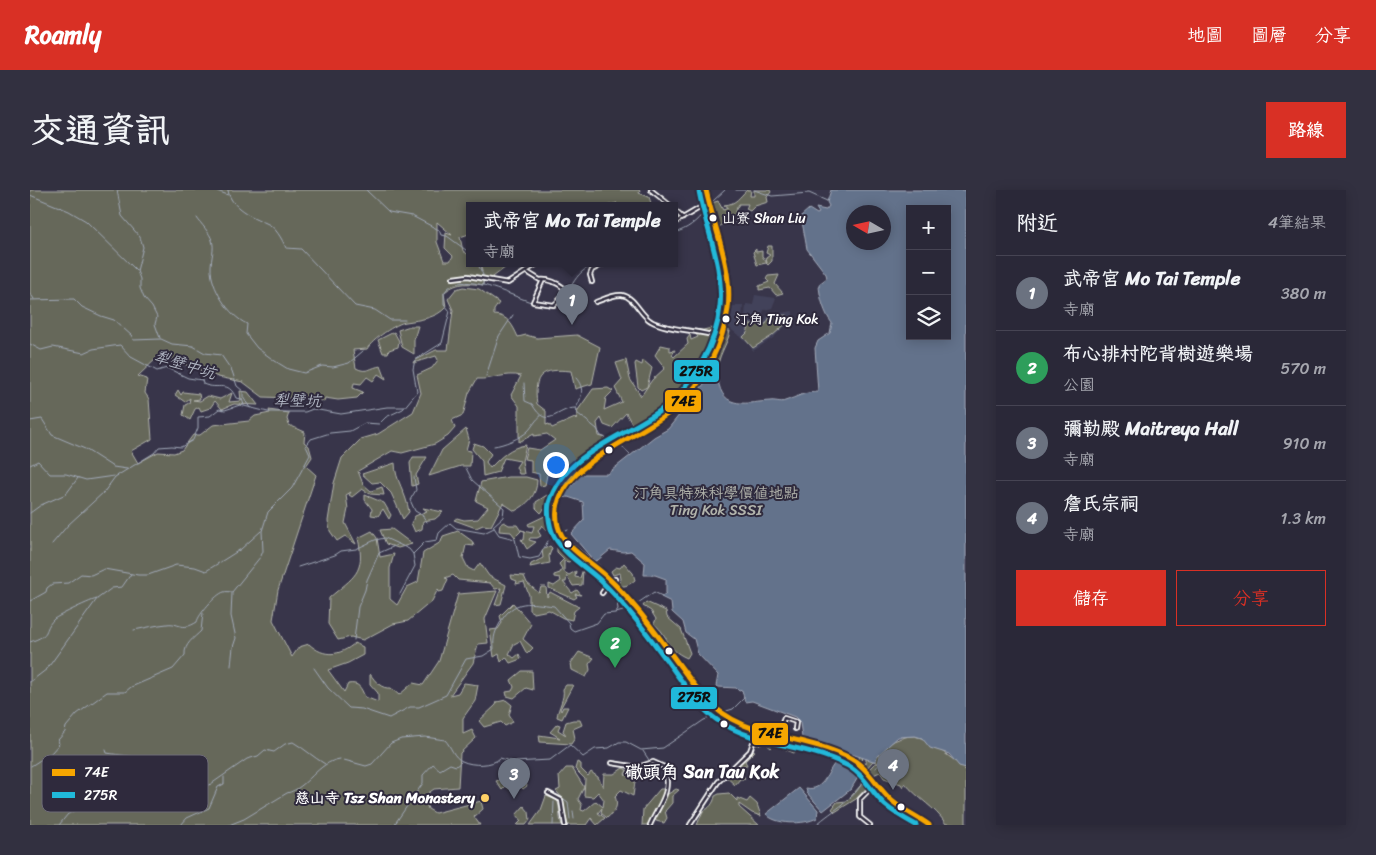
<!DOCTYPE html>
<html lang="zh-TW">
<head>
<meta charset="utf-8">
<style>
  :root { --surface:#2a2838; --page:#323040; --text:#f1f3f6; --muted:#a5a6ae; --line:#464453; --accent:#d93025 }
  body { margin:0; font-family:Sriracha,"LXGW WenKai TC",sans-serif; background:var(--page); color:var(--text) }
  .controls { position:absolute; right:15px; top:15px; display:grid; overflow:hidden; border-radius:0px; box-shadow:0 2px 12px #0003 }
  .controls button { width:45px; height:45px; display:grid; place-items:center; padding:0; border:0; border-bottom:1px solid var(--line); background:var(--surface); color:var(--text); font:25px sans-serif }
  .compass { position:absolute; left:816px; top:15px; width:45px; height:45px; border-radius:50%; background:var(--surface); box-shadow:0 2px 12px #0003; rotate:279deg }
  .you { position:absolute; left:525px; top:274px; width:18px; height:18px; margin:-12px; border:4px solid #fff; border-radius:50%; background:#1a73e8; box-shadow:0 0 0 8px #1a73e833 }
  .badge { display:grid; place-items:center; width:32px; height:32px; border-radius:50%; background:var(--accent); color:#fff; font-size:16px; font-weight:700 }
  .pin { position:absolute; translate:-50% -41px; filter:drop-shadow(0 1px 2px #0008) }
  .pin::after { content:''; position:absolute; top:26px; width:18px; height:15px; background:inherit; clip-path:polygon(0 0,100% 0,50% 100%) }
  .popup { position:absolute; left:436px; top:12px; width:212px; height:65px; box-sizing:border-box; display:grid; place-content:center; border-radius:0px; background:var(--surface); filter:drop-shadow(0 1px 4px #0005); font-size:16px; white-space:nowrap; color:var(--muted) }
  .popup b { font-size:19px; color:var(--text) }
  .popup::after { content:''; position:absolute; left:50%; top:100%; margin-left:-10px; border:10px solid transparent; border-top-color:var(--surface) }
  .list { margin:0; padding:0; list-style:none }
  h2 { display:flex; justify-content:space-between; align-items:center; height:65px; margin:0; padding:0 20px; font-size:21px }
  h2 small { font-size:16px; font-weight:400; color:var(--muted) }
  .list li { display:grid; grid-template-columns:32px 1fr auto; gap:15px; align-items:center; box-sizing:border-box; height:75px; padding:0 20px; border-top:1px solid var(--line) }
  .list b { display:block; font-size:19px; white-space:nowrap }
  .list p { margin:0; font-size:16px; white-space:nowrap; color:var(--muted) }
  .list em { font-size:16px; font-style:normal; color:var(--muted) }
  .actions { display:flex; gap:10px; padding:15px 20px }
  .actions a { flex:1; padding:11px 0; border:1px solid var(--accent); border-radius:0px; text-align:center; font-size:18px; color:var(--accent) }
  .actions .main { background:var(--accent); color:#fff }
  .icon { flex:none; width:28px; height:28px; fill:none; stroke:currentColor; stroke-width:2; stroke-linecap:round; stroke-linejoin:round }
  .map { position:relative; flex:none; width:936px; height:635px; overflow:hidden; border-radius:0px }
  header { display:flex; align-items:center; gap:30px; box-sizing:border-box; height:70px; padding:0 25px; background:var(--accent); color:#fff }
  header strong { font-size:24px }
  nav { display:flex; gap:28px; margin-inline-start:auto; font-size:18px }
  .intro { display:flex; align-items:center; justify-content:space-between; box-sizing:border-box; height:120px; padding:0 30px }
  h1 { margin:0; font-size:35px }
  .button { padding:12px 22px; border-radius:0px; background:var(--accent); color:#fff; font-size:18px; font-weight:700 }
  main { display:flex; gap:30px; padding:0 30px }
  aside { flex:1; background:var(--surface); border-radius:0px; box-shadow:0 2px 12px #0003 }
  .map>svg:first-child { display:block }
  .built { fill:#43425a }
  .green { fill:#66685a; stroke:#b2b4ac; fill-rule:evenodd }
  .water { fill:#64728b; stroke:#a2aab9; fill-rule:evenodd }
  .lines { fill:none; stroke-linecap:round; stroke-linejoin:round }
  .stream { stroke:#a2aab9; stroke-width:1 }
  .minor-casing { stroke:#fff; stroke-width:6 }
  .secondary-casing { stroke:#fff; stroke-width:7 }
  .minor { stroke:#2f2a3d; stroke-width:2.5 }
  .secondary { stroke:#2f2a3d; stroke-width:3 }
  .bus-1-casing { stroke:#2f2a3d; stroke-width:9 }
  .bus-2-casing { stroke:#2f2a3d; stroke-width:9 }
  .bus-1 { stroke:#f7a600; stroke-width:5 }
  .bus-2 { stroke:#20b9da; stroke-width:5 }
  .bus-dot { fill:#fff; stroke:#2f2a3d; stroke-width:2 }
  .poi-dot { fill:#ffd166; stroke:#2f2a3d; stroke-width:2 }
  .labels { text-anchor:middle; stroke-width:4; stroke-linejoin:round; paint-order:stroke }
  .bus-label { font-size:14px; fill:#fff; stroke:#2f2a3d; text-anchor:start }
  .park-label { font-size:15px; fill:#b2b4ac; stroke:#2f2a3d }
  .poi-label { font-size:15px; font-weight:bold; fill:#fff; stroke:#2f2a3d; text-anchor:end }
  .water-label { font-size:16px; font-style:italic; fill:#b2b8c5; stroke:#2f2a3d }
  .quarter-label { font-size:18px; font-weight:bold; fill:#fff; stroke:#2f2a3d }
  .key { fill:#2f2a3d; stroke:#6d6a77; stroke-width:1 }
  .key-label { font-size:14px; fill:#fff }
  .line-badge { stroke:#2f2a3d; stroke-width:2 }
  .pale-badge-label { font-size:14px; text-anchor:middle; font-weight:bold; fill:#111 }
</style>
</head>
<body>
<header>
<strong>Roamly</strong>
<nav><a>地圖</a><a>圖層</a><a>分享</a></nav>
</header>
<div class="intro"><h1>交通資訊</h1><a class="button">路線</a></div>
<main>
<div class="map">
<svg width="936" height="635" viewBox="0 0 936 635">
  <rect width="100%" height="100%" fill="#38354a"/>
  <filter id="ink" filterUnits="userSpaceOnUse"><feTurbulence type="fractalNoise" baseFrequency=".02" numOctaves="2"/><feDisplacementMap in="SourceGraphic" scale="10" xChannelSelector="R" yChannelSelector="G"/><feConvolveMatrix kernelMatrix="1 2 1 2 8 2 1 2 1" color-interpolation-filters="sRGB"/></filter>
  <g filter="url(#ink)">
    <path class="built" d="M725 105 746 108 742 118 734 120 731 128 715 127 716 114 723 115Z
      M700 116H713L712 130 729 132 734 131 738 125 763 121V132L757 134 743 148 723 161 719 154 697 136Z"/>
    <path class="green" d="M0 0H610L609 3 619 7 622 16H581L587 13 576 16H440L439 44 430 47 433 61 439 65 440 74H448L452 82 451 74H480L459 90 454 86 453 95C438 93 425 92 414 103L416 117C407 128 389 130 376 132 366 133 342 150 337 159L323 160 326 178C337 184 341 177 351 176L356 189 348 184 343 191 337 187 331 194 324 193 323 198 333 202 327 208 308 210 295 208 294 212 288 209 233 207 213 192 188 187 130 165 108 186 117 189 115 203 119 209 122 249 101 261 108 273 128 262 144 263 152 260 163 245H170L183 235 219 231 225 226 240 223 239 220 259 223 257 229 259 235 275 242 274 252 279 256 282 267 276 276 286 285 248 400 243 430 262 467 269 457 279 454C294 468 310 466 325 453L333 457V465L318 473 298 480 314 502 318 494C329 492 331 498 335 507L348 512V503L340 494V484C346 492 351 499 361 498L369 505 383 493 393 495 409 471 428 404 467 401 455 429 458 453 448 454 443 473 420 505 428 503 434 493 448 495 445 511 433 528V544L442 540 446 548 430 563 428 597 404 599 394 606 398 619 405 623 451 611 453 619 444 627 450 635H0ZM407 32 422 45 416 43 415 58 423 66 420 71H414L407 52Z
      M717 0H721L720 6H724V0H740L741 2 737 7 738 12 725 16 720 21 716 19 718 14H709L705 21 708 31 693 32 688 40 684 17 679 14 688 11 693 20 698 18 694 15C707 14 709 7 717 0Z
      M738 56H742V71L738 75 736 73 727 75 723 62 726 59V62L732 61V66L737 73 736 68 740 65 736 63Z
      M692 74 698 98 696 100 693 135 688 137 692 121 689 119 693 100 689 95 690 86 693 85Z
      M749 85 745 94 753 103 746 105 740 98 729 100V96L739 92 736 89 738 86Z
      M433 97 449 99 469 113 464 120V125C478 125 483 136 488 147L496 145 507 148 547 145 570 157 562 194 545 199 541 181C512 178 503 184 507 214L516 221V235L519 234 522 238 545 228 546 230 548 220 563 199 578 198 583 201 576 208 574 220 592 212 585 198 592 190 586 173 596 170 600 189 611 206 622 190 635 178 625 165 631 155 640 157V161L645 160 642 165 644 167 658 154 657 149 660 145 661 150 668 147 662 139 673 140 682 138 684 134C689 142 686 151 679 156L682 160 676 161 668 184 653 209 611 240 609 237 604 238 596 223 582 238 574 235 571 228 567 233 569 246 580 249 553 267 538 285 527 284 522 280 517 285 515 295 510 296 509 284 501 282V270L494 269 497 258 510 260 525 250 517 244 504 246V244L489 252V216L481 205 491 186C476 182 463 190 447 189L439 203 433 225 422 230 425 238 418 246 405 254 372 263 362 261 328 281 333 294 341 301 352 297 354 305 340 304 332 299 322 307 319 305 321 302 316 305 318 319 315 333 326 354 315 346 307 351 300 341 298 331 304 293 312 268 331 249 348 244 383 222 391 203 387 185 402 178 408 170 406 166 383 173 384 171 406 160H418L423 120 418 109 426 99Z
      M757 125 759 131 742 146 723 158 713 147 717 143 720 134H736L740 127Z
      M380 136H388L384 149V164L372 157 368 140Z
      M695 141H700C698 154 686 168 688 181L683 183 679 180 681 171 689 161Z
      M364 142 369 151 368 157 359 160 358 163H353L348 150Z
      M613 170 622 178 617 197 611 200 608 197 605 174 606 172 612 175Z
      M148 200 151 205 153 202 169 204 170 209 163 210 170 211 178 206 190 209 202 203 199 212 211 211 210 201 218 202 228 215 204 214 192 219 185 211 180 218 171 221 169 217 165 219 160 230 153 225 155 215 159 213 160 208 155 212 145 205Z
      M436 239 439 249 436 260 441 261 440 276H431L399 286 412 260Z
      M444 253 453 256 461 264 456 272 460 278C471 267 480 257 496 255L492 271 494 284H489L486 277 490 271 474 268 468 282 453 286 452 271 442 259Z
      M383 267H397L386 285 388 294 382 296 380 273Z
      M365 273C365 291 376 301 379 322L373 329 361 303 350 292 342 293 332 284Z
      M478 287H496L507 290C507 305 498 314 485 321L473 313 461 336 453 335 446 338 424 330 427 328 434 330 448 329 458 317 446 311 451 292Z
      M335 305 354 313 361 325 359 329 353 319 348 326 341 325 342 319 335 310Z
      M517 305 521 306 519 310 523 313 520 320 514 319 511 323 506 318V312Z
      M393 318 413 322 405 329 393 331 392 339 385 342 381 333 385 326 397 321Z
      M519 324 520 326 517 328 520 335 516 340 512 335 508 341 511 346 507 348H500L499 350 506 352 497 359 491 349 494 350 495 341 491 340 502 343 504 336H499L498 334Z
      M474 332 479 335H487L491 341 485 347 481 342 469 341 470 334Z
      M362 339 382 354 368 358 356 354 350 340Z
      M342 341 347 348 350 367 364 364 360 378V409L367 415 377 397 388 392 393 363 411 352 413 346 428 341 442 351 444 356 436 355 433 368 438 378 444 381 450 373 459 386 476 395 471 414 465 415 471 398 465 399 460 393 428 390 423 385 415 388 418 389 413 401 409 402 408 399 402 411 378 431 363 434 333 450 321 447 308 450 298 434 299 408C324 386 336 384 328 348Z
      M523 341 530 354 543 367 539 372 534 371V382L539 385 546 381 545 387 550 388 553 379 552 395 543 396 537 386 536 392H533L542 403 547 400 551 405 545 404 547 407 544 409 519 398V394L524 396 531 391 530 388 524 387V385L530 383 532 379 529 374 534 369 527 362V355L521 342Z
      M520 356 522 358 519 366 520 373 500 377 501 374 513 368 512 360Z
      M594 373 603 383 605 390C600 394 595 398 588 395L591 389 590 383 583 385 581 381 586 377 590 378Z
      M481 385 494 386 497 393 509 403 511 397H516L517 407 520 402 549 417 544 421 542 430 533 428 519 420 504 423 499 420V405L494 392 486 394 487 391 482 389Z
      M616 412 636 421 637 427 651 439 660 463 657 468C634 458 640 446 624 434L626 429 621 421 613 416Z
      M483 413 501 434 493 449 503 458 497 464 490 451 484 454 479 464 484 468 489 464 491 469 480 473 476 467 471 472 469 464 464 467 460 440 468 439 472 433 470 426Z
      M549 462 564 468 559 474 560 480 556 487 542 480 541 473Z
      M492 481H502L503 500 496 498 484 508 477 506 476 502 482 501 484 497 481 490Z
      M536 495H543L530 519 531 521 533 517H538L532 529 527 527C528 517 535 509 533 499Z
      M476 510 482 515 479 525 483 532 475 536 471 532 454 537 449 531 466 515 467 512Z
      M543 530H550L552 535 543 539 545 548 541 554 510 552 509 545 530 548 520 542 527 534 530 535 528 540 536 545 533 541 536 532Z
      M733 546H736L737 550 738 547 746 549 748 553 749 550H756L758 553 760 551 769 555 768 560 764 563 746 556 747 554 744 550 741 553 743 556 741 558 735 553 725 555Z
      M884 546 895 549 935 578 933 580 936 581V635L916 634C905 617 888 609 875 593L873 597 871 594 854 588 850 582 841 586 836 582 845 573 856 575 860 564 857 563 850 573 843 571 835 580H832L821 567 828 570 830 566 834 567 830 571 836 574V569C852 559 865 546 884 546Z
      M719 559 725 561 715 571 717 575 708 576 715 589H710L705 595 695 586 713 570Z
      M547 572 551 574V579L558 586 561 582 568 587 573 597 574 584H584L593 578 597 580 595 584 596 586 598 580 606 583 603 586 605 592 603 606 591 600 585 606C589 617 585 621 577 628L571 623 572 618 568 623 575 628 567 635 561 628 556 635H538L531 610 526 605 534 610 526 601 530 599 529 586 536 578H542L554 597 548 609 552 615 551 620 554 621 566 611 573 617 574 610 568 602 563 607 554 606 555 589 545 579Z
      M479 587 498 592 496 594 497 596 493 599 487 593 479 599 476 596 472 600 466 591Z
      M832 588 840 594 826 609 805 622 802 619 807 612 817 611 831 595Z
      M630 599H636L638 604 646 599 649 600 642 606V613L635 621 637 628 634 633 626 631 624 624 619 635H612L613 619Z
      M699 603 707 611V608L717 612 720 608 727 614 731 626 722 623 709 614V617L729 635H667L673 621C679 619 684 613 685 606L689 604Z
      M516 606 527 610C531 618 528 626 532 635H500L511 620Z
      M494 616 499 622 500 630 496 635H487L491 631 486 625Z"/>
    <path class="water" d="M801 0H936V578L929 576 919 564 900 558 892 548 885 546 868 547 847 566 846 571H843L772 548 770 532 765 527 722 511 715 512 712 500 709 501 706 498 688 497 686 496 688 485 668 464 664 449 656 443 653 432 642 422 641 412 631 407 636 403V389L625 385H614L615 373 601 361 593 362 580 360 568 370 564 371 541 344 554 330 553 312 538 307 532 308 552 284H577L624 247 638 239 682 184 688 189C692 222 719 212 740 211 745 210 751 213 755 211 767 207 774 202 788 202L785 158 788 151 800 143 802 133C795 125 789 106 789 94L797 88 796 84 777 59 771 26 779 19 787 24 789 23 786 18 796 20 799 16 797 12ZM880 19H917V146H880ZM824 22H854V52H824Z
      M806 572 826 582 827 589 821 599 793 621 777 603 776 598C794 602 797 581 806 572Z
      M769 598 788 620 787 628C774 635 745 635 736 624Z"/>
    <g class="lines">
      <path class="stream" d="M87 0 92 26 110 47 113 57 107 81 110 89V98L114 108 122 117 127 127 125 134 130 148
        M184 0 198 5
        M198 0C200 18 223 27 236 33 245 36 252 49 256 58L271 59 325 116 345 120 360 130H375
        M336 0 359 22 382 26 409 40 411 45 417 46 440 63
        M706 0H715
        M724 0 742 6 779 3 797 11
        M0 5 39 21 56 31 106 80
        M683 11 695 0
        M167 28C171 34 180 43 182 50 185 59 181 68 181 77 180 97 199 126 217 134L216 144 227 158 245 171 258 179 274 183 292 176 303 177 319 173 333 161
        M644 43C658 39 666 32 675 21
        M448 74 453 85V94
        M0 103 4 109
        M0 110 44 109 52 117 71 126 84 130 102 146 103 150 131 149 142 154 163 156 175 163 191 165 202 181 207 196 213 201V207L220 218
        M0 154 11 160 23 157 54 163 63 159 90 155 101 167 127 181 137 178 158 188 172 190 173 194C189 201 198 189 206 208L212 209 214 215
        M456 186 469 146 483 125
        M546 188C555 198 552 207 546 218
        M494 193 495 211 502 214C518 242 526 218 546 218L547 223 567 239 571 246 585 251
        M0 231 12 229 22 245 55 259 83 277 97 279
        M591 255 600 265
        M464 256C473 255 491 248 498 241 503 236 505 230 512 225
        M0 275 8 271 20 284H36L56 290 84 286
        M436 278 442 290 474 318 473 327 463 336 469 345 485 349 489 367 500 369 509 367 518 351
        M384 287 386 300 380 310 385 321 392 325 397 332
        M0 323 11 315 36 304 48 288
        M536 341 538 340
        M521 349 527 344
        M22 354 38 335 74 302 85 287 124 263 129 257 142 256 151 257 163 250 168 238V227L180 226 189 219 195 220 210 215 238 222H275L283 219 311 224 357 217H374
        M268 377 305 365 311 361 326 359 345 350 355 348 379 359 383 364 395 352 407 350 409 343 420 333 426 338 454 343 464 338
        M370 404 385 376 383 364
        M0 411 16 402 17 398 22 394 38 393 51 384 61 385 74 379 108 385H118L146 375 165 377 176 381 211 359 231 341
        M605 415 624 402 632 406
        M586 423 600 419
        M104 440C115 438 126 435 137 434 149 432 151 442 167 432 168 425 186 404 194 402 195 401 201 402 202 402L231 366 233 361 232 341 238 322 262 298 280 265 276 256 281 249 300 243 320 241 335 233 349 234 356 227 373 219 387 202 383 179 385 170 412 153 420 121 414 114V103C433 72 498 119 525 117 542 107 540 80 568 74
        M324 450 328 417 335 400 337 390 349 363 367 355
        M0 452C23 444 12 441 24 429 28 426 63 409 67 409
        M201 476 203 457 206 448 201 426 202 403
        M284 478 298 498 319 518 332 519 359 528 380 517H389L416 505 436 469 453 466 464 459C463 447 465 442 470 433 484 408 500 413 524 416L539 433 540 438 544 441 567 433 574 424 585 423 588 419 587 412 584 410 585 407
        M0 492 17 479 67 409 82 398 92 397 101 384
        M693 522 703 519 714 508
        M76 560 77 563C104 568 120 564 140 585 145 590 148 593 150 598
        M613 561 623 576
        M314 570 336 576 342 574 361 553 371 549 395 547 415 550C421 556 423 567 432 571 442 576 463 576 470 568L484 572 520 570 540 555 553 567 565 559 579 558 589 552H596L611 560 633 558 674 530 687 526
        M1 576 21 563 29 554 28 550 35 542 36 537 47 524 77 502H95L101 497 143 479 155 465C154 454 164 448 171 441L173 423
        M846 578 850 573V564
        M530 606 538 612 540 629
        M543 621 544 629
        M29 635 38 624 56 615 58 607 75 600 108 602 129 594 161 601 181 594 217 569 228 566 235 560 244 562 255 554 263 552C275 559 283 567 295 574
        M151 635 157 628 179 618 188 597 194 594V587
        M199 635 214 629 257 603C278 598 287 572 310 569
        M364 635 393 593V585L403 574 410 580 420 574 426 576 431 572
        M523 635 524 612
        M786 635C803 619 828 609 835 586"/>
      <g class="minor-casing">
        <path id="minor" d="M621 0 641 16
          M644 20 653 28
          M644 33 678 13
          M497 82 510 90C519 89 526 92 534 98L533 106 524 115 503 112 513 90
          M423 88 438 86 478 93 507 74
          M562 92 560 85 562 80 573 74
          M566 112C574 109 584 104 592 105 605 107 610 125 621 131 636 140 670 140 689 147
          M572 403 581 390 585 389
          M747 546 754 528 766 532 765 539
          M582 573 608 577 623 572 634 577C643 602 629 614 620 635
          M518 603 531 610 535 635
          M660 635 688 592 720 561 727 541
          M840 635 830 627V609L846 593"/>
      </g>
      <g class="secondary-casing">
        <path id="secondary" d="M676 0C683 43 707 90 695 134 687 162 669 196 648 216 618 246 508 280 528 337 535 356 555 366 569 379 581 390 593 402 603 415 622 437 639 461 656 484 667 498 677 514 692 524 727 550 777 549 816 566 837 575 846 596 861 610 873 620 887 626 899 635"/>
      </g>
      <use href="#minor" class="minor"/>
      <use href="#secondary" class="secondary"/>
      <g class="bus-1-casing">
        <path id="bus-1" d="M676 0C684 38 703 79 698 119 693 153 674 192 649 215 614 248 513 277 528 336 533 357 560 371 575 385 613 420 640 465 673 506 711 550 769 543 818 567 837 576 846 596 861 610 872 620 887 626 899 635"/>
      </g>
      <g class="bus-2-casing">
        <path id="bus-2" d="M669 1C676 39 694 78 690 116 687 155 662 197 631 220 594 247 533 264 519 313 517 324 520 340 525 348 536 366 556 377 571 391 597 416 619 446 640 475 654 494 667 516 687 530 726 556 773 554 814 574 833 582 841 602 855 615 864 623 875 629 886 635"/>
      </g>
      <use href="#bus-1" class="bus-1"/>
      <use href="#bus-2" class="bus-2"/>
    </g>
  </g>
  <g class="bus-dot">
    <circle cx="683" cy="28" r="4.5"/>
    <circle cx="696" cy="129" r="4.5"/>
    <circle cx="579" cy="260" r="4.5"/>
    <circle cx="538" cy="354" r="4.5"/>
    <circle cx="639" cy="461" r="4.5"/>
    <circle cx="694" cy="534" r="4.5"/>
    <circle cx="871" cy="617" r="4.5"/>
  </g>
  <circle class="poi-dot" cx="455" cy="608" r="5"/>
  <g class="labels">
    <g class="bus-label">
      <text x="692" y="33">山寮 Shan Liu</text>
      <text x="705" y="134">汀角 Ting Kok</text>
    </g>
    <g class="park-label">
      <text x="686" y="308">汀角具特殊科學價值地點<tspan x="686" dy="17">Ting Kok SSSI</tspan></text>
    </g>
    <g class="poi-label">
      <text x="445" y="613">慈山寺 Tsz Shan Monastery</text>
    </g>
    <g class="water-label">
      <text transform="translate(155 174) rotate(17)" y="6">犁壁中坑</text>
      <text transform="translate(267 210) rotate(1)" y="6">犁壁坑</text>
    </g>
    <g class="quarter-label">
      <text x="672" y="588">䃟頭角 San Tau Kok</text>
    </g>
  </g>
  <rect x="12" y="565" width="166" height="57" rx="8" class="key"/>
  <rect x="22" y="579" width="23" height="7" fill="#f7a600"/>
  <rect x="22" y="602" width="23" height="6" fill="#20b9da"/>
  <g class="key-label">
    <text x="54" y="587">74E</text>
    <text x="54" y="610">275R</text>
  </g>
  <g class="line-badge">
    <rect x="643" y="169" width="47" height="24" rx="5" fill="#20b9da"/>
    <rect x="634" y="199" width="38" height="24" rx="5" fill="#f7a600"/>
    <rect x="640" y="496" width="48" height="24" rx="5" fill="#20b9da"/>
    <rect x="721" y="532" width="38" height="24" rx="5" fill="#f7a600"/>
  </g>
  <g class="pale-badge-label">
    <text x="666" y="186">275R</text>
    <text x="653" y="216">74E</text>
    <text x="664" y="512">275R</text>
    <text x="740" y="548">74E</text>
  </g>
</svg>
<div class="controls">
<button>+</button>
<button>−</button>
<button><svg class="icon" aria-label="layers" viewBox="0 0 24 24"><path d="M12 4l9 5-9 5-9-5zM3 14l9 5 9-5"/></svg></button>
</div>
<svg class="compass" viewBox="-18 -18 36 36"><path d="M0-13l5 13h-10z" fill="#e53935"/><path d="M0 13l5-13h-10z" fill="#a5a6ae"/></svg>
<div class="you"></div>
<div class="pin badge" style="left:542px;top:135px;background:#6b7280">1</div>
<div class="popup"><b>武帝宮 Mo Tai Temple</b>寺廟</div>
<div class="pin badge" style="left:585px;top:478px;background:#2e9e5b">2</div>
<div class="pin badge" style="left:484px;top:609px;background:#6b7280">3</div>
<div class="pin badge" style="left:863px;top:600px;background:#6b7280">4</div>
</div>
<aside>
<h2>附近<small>4筆結果</small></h2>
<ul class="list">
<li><span class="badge" style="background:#6b7280">1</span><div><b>武帝宮 Mo Tai Temple</b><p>寺廟</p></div><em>380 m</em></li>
<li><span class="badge" style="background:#2e9e5b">2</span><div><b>布心排村陀背樹遊樂場</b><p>公園</p></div><em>570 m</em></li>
<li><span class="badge" style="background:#6b7280">3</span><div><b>彌勒殿 Maitreya Hall</b><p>寺廟</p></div><em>910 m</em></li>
<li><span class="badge" style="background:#6b7280">4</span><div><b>詹氏宗祠</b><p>寺廟</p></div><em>1.3 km</em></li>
</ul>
<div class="actions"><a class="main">儲存</a><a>分享</a></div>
</aside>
</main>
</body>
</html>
